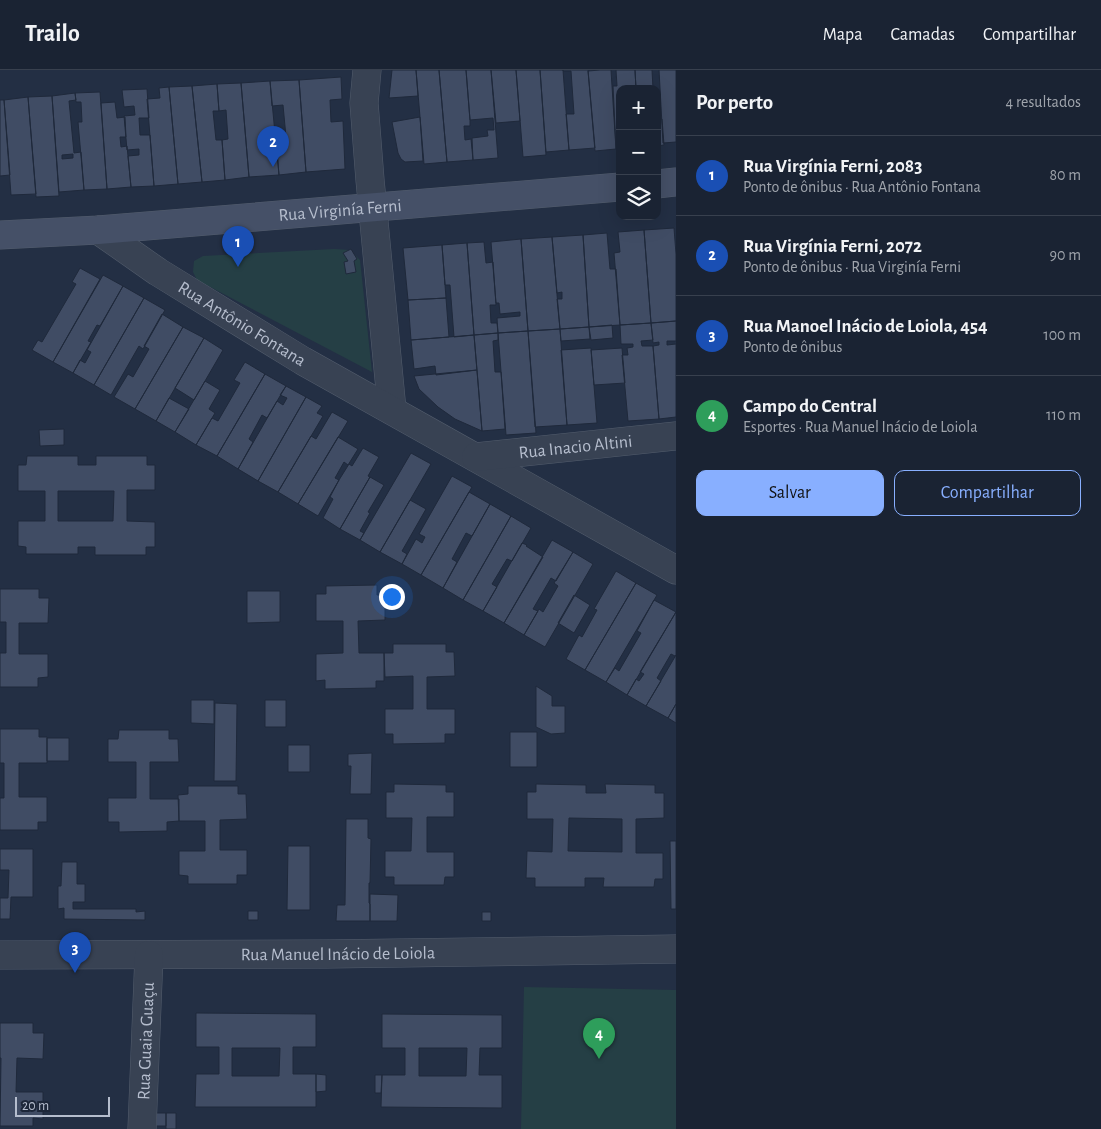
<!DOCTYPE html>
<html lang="pt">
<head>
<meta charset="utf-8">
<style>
  :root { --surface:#1a2333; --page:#272f3f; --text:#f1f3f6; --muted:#9fa4ac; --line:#38404e; --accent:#88afff }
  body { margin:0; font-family:"Alegreya Sans",sans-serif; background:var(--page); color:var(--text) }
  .controls { position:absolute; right:15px; top:15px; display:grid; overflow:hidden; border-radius:10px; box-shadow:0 5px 20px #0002 }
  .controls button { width:45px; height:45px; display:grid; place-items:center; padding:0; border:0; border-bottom:1px solid var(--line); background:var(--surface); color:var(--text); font:25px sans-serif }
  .scale { position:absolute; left:15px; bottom:12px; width:95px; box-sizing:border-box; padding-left:5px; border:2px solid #b5bdcd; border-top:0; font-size:14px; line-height:18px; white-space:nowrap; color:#b5bdcd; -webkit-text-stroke:4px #1d2739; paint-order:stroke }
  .you { position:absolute; left:391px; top:526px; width:18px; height:18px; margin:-12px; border:4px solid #fff; border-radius:50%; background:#1a73e8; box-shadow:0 0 0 8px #1a73e833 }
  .badge { display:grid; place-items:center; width:32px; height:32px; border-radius:50%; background:var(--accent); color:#fff; font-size:16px; font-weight:700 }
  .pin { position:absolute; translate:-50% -41px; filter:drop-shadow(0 1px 2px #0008) }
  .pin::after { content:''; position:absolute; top:26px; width:18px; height:15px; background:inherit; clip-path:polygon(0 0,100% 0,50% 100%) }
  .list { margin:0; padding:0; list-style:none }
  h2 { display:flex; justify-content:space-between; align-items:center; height:65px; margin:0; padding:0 20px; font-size:21px }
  h2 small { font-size:16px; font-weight:400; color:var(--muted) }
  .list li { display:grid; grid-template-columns:32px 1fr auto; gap:15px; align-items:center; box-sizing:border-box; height:80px; padding:0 20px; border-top:1px solid var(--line) }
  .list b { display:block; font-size:19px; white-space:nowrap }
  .list p { margin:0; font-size:16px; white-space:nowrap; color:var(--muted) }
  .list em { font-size:16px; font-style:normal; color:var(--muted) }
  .actions { display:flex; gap:10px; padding:15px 20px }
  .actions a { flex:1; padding:11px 0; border:1px solid var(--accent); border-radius:10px; text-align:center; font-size:18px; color:var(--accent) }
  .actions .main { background:var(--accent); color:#111 }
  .icon { flex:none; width:28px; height:28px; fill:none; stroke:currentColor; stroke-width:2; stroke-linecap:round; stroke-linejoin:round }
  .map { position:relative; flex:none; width:676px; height:1059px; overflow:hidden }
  header { display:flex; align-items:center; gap:30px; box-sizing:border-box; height:70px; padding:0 25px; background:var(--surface); border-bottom:1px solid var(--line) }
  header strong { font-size:24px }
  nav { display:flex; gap:28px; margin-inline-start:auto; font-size:18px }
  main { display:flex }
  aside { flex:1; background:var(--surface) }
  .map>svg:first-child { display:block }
  .green { fill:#253f45 }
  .building { fill:#404c64; stroke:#1f293b; fill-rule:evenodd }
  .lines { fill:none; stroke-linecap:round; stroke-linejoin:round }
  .street-casing { stroke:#535d6d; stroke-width:29 }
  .secondary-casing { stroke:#535d6d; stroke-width:29 }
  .street { stroke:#384253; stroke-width:28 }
  .secondary { stroke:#455067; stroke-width:28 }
  .labels { text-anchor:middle; stroke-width:4; stroke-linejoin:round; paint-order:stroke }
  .street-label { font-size:18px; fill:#b5bdcd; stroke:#1d2739 }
</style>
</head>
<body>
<header>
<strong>Trailo</strong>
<nav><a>Mapa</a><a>Camadas</a><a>Compartilhar</a></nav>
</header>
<main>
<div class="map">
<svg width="676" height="1059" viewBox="0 0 676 1059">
  <rect width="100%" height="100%" fill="#232f44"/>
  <path class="green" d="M334 179 350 180 360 190 372 302 197 210 193 202 194 191 203 186Z
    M524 917 676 920V1059H521Z"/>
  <path class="building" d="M392 0H416L418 26 389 28Z
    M416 0H439L447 92 424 94Z
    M439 0H466L470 50V56H464L465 70 471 69 473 90 447 92Z
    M466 0H491L498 88 473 90 472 68 488 66 487 60H494L493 48 470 50Z
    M491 0H516L520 51 496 53Z
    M516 0H540L546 85 523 87Z
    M540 0H563L569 80 546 82Z
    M563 0H588L595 78 569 80 566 44H574L571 1H563Z
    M600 0H611L616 79 595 81 588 1Z
    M616 0H635L636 19H620V79H616L613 16H617Z
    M635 0H652L653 19H636Z
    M659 0H676V72L663 73Z
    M341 7 342 29 330 30 331 52 343 51 345 99 306 102 299 10Z
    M299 10 306 102 279 105 276 67H286L283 35 272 36 270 11Z
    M270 11 279 105 249 107 241 13Z
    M241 13 249 107 225 110 222 70 228 69 226 40 219 41 217 14Z
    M217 14 219 41H213L216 70H222L225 110 202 112 192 16Z
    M192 16 202 112 178 114 169 17Z
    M169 17 178 114 154 116 147 29 160 28 159 18Z
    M147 19 149 48H139L140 65H150L154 116 131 117 128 86 139 85V79L127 80 124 46 135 45 134 36 124 37 122 20Z
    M100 22 107 119 84 120 78 52H82L81 32H76L75 23Z
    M75 23 76 30 69 31 74 83 81 82 84 120 59 122 52 26ZM73 84V88L62 89V85Z
    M52 26 59 126 36 127 28 27Z
    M28 27 36 124 11 125 4 30Z
    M0 30H4L10 105 0 106Z
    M115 32 117 48 125 47 126 67H120L121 77 127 76 131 117 107 119 101 33Z
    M420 47 423 91 405 92 401 89 398 83 392 52Z
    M657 49H662L664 75 657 76Z
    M674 158 676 184V251L651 253 644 160Z
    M644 160 651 253 620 255 614 183 620 182 618 162Z
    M607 163 610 199H616L620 255 589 257 583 165Z
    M583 165 589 257 560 259 557 229H562V222L557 223 552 167Z
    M552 167 560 259 528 261 521 169Z
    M521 169 528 261 498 263 497 248 520 246V242L500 244 499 233H496L491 172Z
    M484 172 486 193 493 192 496 235H490L491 253H497L498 263 474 265 467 173Z
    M467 173 474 265 454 267 450 215H445L442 175Z
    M442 175 446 228 408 230 403 178Z
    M351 179 357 189 354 191 356 202 346 204 344 192 348 191 343 183Z
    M80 198 100 209 53 292 32 280 38 270 42 272 76 214 72 212Z
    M103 205 123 216 100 256 97 255 88 271 91 272 73 303 53 292Z
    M123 216 144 228 94 315 73 303 80 290 85 293 91 282 87 280Z
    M144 228 165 240 143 279 139 276 111 325 94 315Z
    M446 228 449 267 411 270 408 230Z
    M162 244 183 257 135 339 114 327 128 304 133 307 149 279 144 276Z
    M676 251V271H667V275L676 274V347L659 349 653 276 659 275V272L653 273 651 253Z
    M651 253 653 270 641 271 642 276H653L659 349 628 351 622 285H628L627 278 633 277V274H621L620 255Z
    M612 255 613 268 591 270 589 257Z
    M183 257 204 268 156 351 135 339Z
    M589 257 590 269 561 271 560 259Z
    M560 259 567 355 535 357 528 261Z
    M528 261 536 363 506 365 498 263Z
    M498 263V270L493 271 495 302H501L505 359 482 361 474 265Z
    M474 265 477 300 436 305 435 296 414 299 411 270Z
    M204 268 223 280 194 330 175 318Z
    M591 278 597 353 567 355 561 280Z
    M622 278 625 313 594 315 591 280Z
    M245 292 265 304 217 386 196 375 212 348 218 351 240 313 234 310Z
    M477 300 482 361 455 349 438 337 419 319 414 306Z
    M265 304 286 316 267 348 262 345 249 369 253 372 238 399 217 386Z
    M205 311 220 320 209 339 215 343 196 375 175 362Z
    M286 316 306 327 258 411 238 399 277 331 283 335 287 328 280 325Z
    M306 327 322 336 317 343 323 346 278 422 258 411Z
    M169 328 189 339 175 362 156 351Z
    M332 342 348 351 298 434 278 422 311 366 316 369Z
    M64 359V375L40 376 39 360Z
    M338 367 358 379 348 395 344 392 335 408 339 410 318 446 298 434Z
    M363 378 379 387 368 406 370 407 340 459 323 448 333 429 330 427 339 410 349 394 352 396Z
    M411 383 431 394 380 482 360 470Z
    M27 386H78V395H96V386H147V395H155V420H127V451L155 452V477H146V485H95V477H78V484H26V477L18 476V451H45V421H18V395H26ZM58 421H114L113 451H58Z
    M452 406 472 417 421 505 402 494 416 469 422 473 425 467 419 464Z
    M370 407 384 415 368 442 370 443 360 461 364 463 360 470 340 459Z
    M469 422 490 434 472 466 466 463 452 489 457 492 443 518 421 505Z
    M410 430 426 439 402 481 407 484 402 494 380 482Z
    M490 434 511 446 463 530 443 518Z
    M511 446 531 458 512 491 507 489 492 514 497 517 483 541 463 530Z
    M552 470 573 482 556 511 551 508 533 539 538 541 524 565 504 553Z
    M522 473 527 475 526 476 543 487 504 553 483 541Z
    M573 482 593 494 545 577 524 565 539 539 543 542 558 516 554 513Z
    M616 501 636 513 585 600 566 589 579 565 582 567 597 540 594 539Z
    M636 513 657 525 606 612 585 600Z
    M377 515V525H385V550L358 551 359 583H384V611H376V618L325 619V610L316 611V584L343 583V551H316V524H326V516Z
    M0 519H39V528H49L48 553H19V584H48V607L38 608V617H0V583H6V552H0Z
    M247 521H280V552L247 553Z
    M574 525 590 535 574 563 558 553Z
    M654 530 676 542 627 625 606 612 615 598 619 601 641 563 637 561Z
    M676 542V585L675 586 671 584 657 608 661 611 646 636 627 625 636 609 639 611 644 604 640 602Z
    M393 574H446V582H454L455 606 427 607V639H455V664H445V673L393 674V664H385V639H413V606L385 607 384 583H393Z
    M676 585V634L668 648 646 636Z
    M536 616 552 626V636H565V663L551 664 536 657Z
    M191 630H214V654L191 653Z
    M265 630H286V657H265Z
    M215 633 237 634 236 711H214Z
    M676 634V653L668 648Z
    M0 659H39V667H47V693H19V727H47V752H38V760H0V728H4V693H0Z
    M119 660H169V669H178L179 692H150V729H179V751L167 752V761L119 762V752H108V728H136V692H108V669H118Z
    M510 662H537V697H510Z
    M47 668H69V691H47Z
    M288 675H310V702H288Z
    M372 683 371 724H350L351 696H348V684Z
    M394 714 446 715V722H454V747H427V782H454V807H445L444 815H394V807H385V781H411L412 748H386V722H394Z
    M536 714 586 715V723H606L605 714 655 715V723H664V748L636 749V783H663V809H655L654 817H603L604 808H585V817H535V808H526L527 781 552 782 553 749H527V722H536ZM569 748 622 749V782L568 781Z
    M188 716H238V724H246L247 749 220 750V780H247V805H237V814H188V806L179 805V781H205V751H179L178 725 188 724Z
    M346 749H368V768L371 769 370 813H369V833L370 834V851H336L337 835H345Z
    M670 771H676V839H671Z
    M288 776H310V840H287Z
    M0 779H33V827H11L10 849H0V828H8L9 800H0Z
    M62 792H77V814H85V832H73V839H136V842L145 841V850L64 849V838L58 839V816H61Z
    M370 824 398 825 397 851H370Z
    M248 841H258V850H248Z
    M482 842H491V851H482Z
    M196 943 316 944V977H293V1004H316V1037H195L196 1004H219V977H196ZM232 978H280L279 1006H232Z
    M382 944 502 945V978H480L479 1005H502V1038L381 1037 382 1005H405V978H382ZM419 978H467L466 1006H419Z
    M0 953H33V963H44L43 989 17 988 16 1022H43V1049L33 1048V1056H0L1 988H0Z
    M316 1004 326 1005V1021L316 1022Z
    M375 1005H382L381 1023H375Z
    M156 1043H166V1056H156Z
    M166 1043H176V1059H166Z"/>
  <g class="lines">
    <g class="street-casing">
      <g id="street">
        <path d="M367 0 364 33 370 110 392 340"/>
        <path id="s1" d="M98 160 158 202 303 291 676 500"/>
        <path id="s2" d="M476 387 676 366"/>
        <path id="s3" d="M0 885 327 884 676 879"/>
        <path id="s4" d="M142 1059 149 885"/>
      </g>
    </g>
    <g class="secondary-casing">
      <g id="secondary">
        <path d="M657 114 676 112"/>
        <path id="s5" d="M0 165 98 160 620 117"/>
      </g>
    </g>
    <use href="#street" class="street"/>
    <use href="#secondary" class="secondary"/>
  </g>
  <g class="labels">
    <g class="street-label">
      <text dy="6" stroke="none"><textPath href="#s5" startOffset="341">Rua Virginía Ferni</textPath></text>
      <text dy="6" stroke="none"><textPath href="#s1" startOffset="172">Rua Antônio Fontana</textPath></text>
      <text dy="6" stroke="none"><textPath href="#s2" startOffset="100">Rua Inacio Altini</textPath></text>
      <text dy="6" stroke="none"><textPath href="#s3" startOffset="338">Rua Manuel Inácio de Loiola</textPath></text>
      <text dy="6" stroke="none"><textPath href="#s4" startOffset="88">Rua Guaia Guaçu</textPath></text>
    </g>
  </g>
</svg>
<div class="controls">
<button>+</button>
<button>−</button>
<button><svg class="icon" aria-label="layers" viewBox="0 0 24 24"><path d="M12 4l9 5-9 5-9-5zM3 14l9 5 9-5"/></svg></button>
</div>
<div class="scale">20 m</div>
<div class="you"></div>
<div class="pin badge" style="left:238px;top:197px;background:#1a4fb4">1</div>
<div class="pin badge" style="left:273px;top:97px;background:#1a4fb4">2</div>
<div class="pin badge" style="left:75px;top:903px;background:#1a4fb4">3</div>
<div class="pin badge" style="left:599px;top:989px;background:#2e9e5b">4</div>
</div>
<aside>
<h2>Por perto<small>4 resultados</small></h2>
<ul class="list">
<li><span class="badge" style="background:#1a4fb4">1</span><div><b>Rua Virgínia Ferni, 2083</b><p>Ponto de ônibus · Rua Antônio Fontana</p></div><em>80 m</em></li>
<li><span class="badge" style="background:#1a4fb4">2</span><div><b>Rua Virgínia Ferni, 2072</b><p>Ponto de ônibus · Rua Virginía Ferni</p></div><em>90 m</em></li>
<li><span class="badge" style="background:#1a4fb4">3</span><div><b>Rua Manoel Inácio de Loiola, 454</b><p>Ponto de ônibus</p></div><em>100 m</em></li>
<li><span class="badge" style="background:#2e9e5b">4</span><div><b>Campo do Central</b><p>Esportes · Rua Manuel Inácio de Loiola</p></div><em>110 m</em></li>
</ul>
<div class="actions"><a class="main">Salvar</a><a>Compartilhar</a></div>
</aside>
</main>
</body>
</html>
